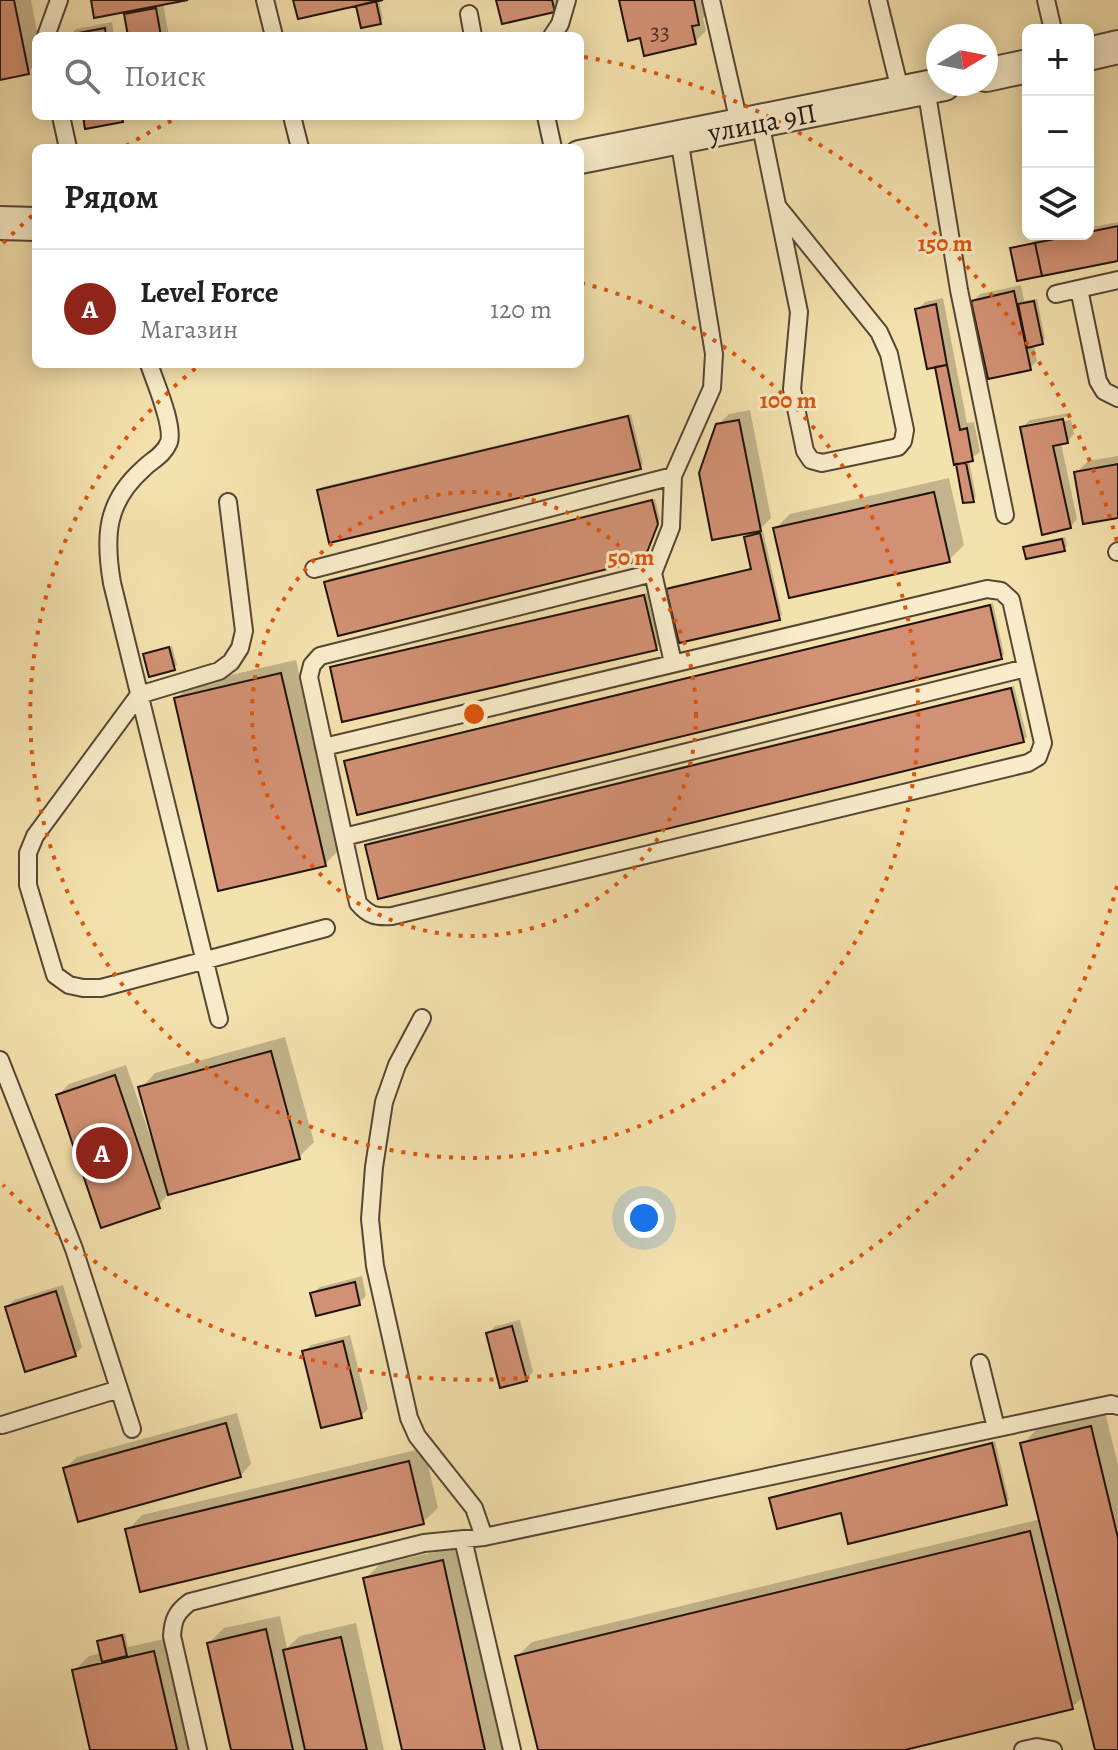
<!DOCTYPE html>
<html lang="ru">
<head>
<meta charset="utf-8">
<style>
  :root { --surface:#fff; --page:#f2f2f2; --text:#202124; --muted:#757577; --line:#e0e0e0; --accent:#8f2418 }
  body { margin:0; font-family:Alegreya,serif; background:var(--page); color:var(--text) }
  .controls { position:absolute; right:24px; top:24px; display:grid; overflow:hidden; border-radius:12px; box-shadow:0 4px 20px #0003 }
  .controls button { width:72px; height:72px; display:grid; place-items:center; padding:0; border:0; border-bottom:2px solid var(--line); background:var(--surface); color:var(--text); font:40px sans-serif }
  .compass { position:absolute; left:926px; top:24px; width:72px; height:72px; border-radius:50%; background:var(--surface); box-shadow:0 4px 20px #0003; rotate:80deg }
  .you { position:absolute; left:644px; top:1218px; width:28px; height:28px; margin:-20px; border:6px solid #fff; border-radius:50%; background:#1a73e8; box-shadow:0 0 0 12px #1a73e833 }
  .badge { display:grid; place-items:center; width:52px; height:52px; border-radius:50%; background:var(--accent); color:#fff; font-size:26px; font-weight:700 }
  .pin { position:absolute; translate:-50% -50%; border:4px solid #fff; box-shadow:0 2px 8px #0006 }
  .list { margin:0; padding:0; list-style:none }
  h2 { display:flex; justify-content:space-between; align-items:center; height:104px; margin:0; padding:0 32px; font-size:34px }
  h2 small { font-size:26px; font-weight:400; color:var(--muted) }
  .list li { display:grid; grid-template-columns:52px 1fr auto; gap:24px; align-items:center; box-sizing:border-box; height:120px; padding:0 32px; border-top:2px solid var(--line) }
  .list b { display:block; font-size:30px; white-space:nowrap }
  .list p { margin:0; font-size:26px; white-space:nowrap; color:var(--muted) }
  .list em { font-size:26px; font-style:normal; color:var(--muted) }
  .icon { flex:none; width:44px; height:44px; fill:none; stroke:currentColor; stroke-width:2; stroke-linecap:round; stroke-linejoin:round }
  .map { position:relative; flex:none; width:1118px; height:1750px; overflow:hidden }
  .search { position:absolute; background:var(--surface); box-shadow:0 4px 20px #0003; left:32px; top:32px; width:552px; height:88px; display:flex; align-items:center; gap:20px; box-sizing:border-box; padding:0 28px; border-radius:12px; color:var(--muted); font-size:30px }
  .panel { position:absolute; background:var(--surface); box-shadow:0 4px 20px #0003; left:32px; top:144px; width:552px; height:224px; border-radius:12px }
  .map>svg:first-child { display:block }
  .shadow { fill:#0003 }
  .building { fill:#d29174; stroke:#21120c; stroke-width:2 }
  .lines { fill:none; stroke-linecap:round; stroke-linejoin:round }
  .lane-casing { stroke:#564634; stroke-width:20 }
  .street-casing { stroke:#564634; stroke-width:36 }
  .lane { stroke:#f8ecca; stroke-width:16 }
  .street { stroke:#f8ecca; stroke-width:32 }
  .ring { fill:none; stroke:#de550c; stroke-width:4; stroke-dasharray:4 8 }
  .labels { text-anchor:middle; stroke-width:6; stroke-linejoin:round; paint-order:stroke }
  .number-label { font-size:24px; fill:#4d3226 }
  .street-label { font-size:28px; fill:#21120c; stroke:#f8ecca }
  .centre { fill:#de550c; stroke:#f8ecca; stroke-width:4 }
  .ring-label { font-size:24px; text-anchor:middle; font-weight:bold; fill:#de550c; stroke:#f8ecca; stroke-width:6; stroke-linejoin:round; paint-order:stroke }
</style>
</head>
<body>
<div class="map">
<svg width="1118" height="1750" viewBox="0 0 1118 1750">
  <rect width="100%" height="100%" fill="#f4e2ae"/>
  <filter id="stains"><feTurbulence type="fractalNoise" baseFrequency=".0025" numOctaves="4"/><feColorMatrix values="0 0 0 0 .2 0 0 0 0 .09 0 0 0 0 .02 0 0 0 .5 -.17"/></filter>
  <radialGradient id="worn" r=".72"><stop offset=".6" stop-color="#630" stop-opacity="0"/><stop offset="1" stop-color="#630" stop-opacity=".3"/></radialGradient>
  <path class="shadow" d="M0 0H31L38 36H36V64L28 72 0 78Z
    M93 0H177L163 3 169 36H130L126 15 132 9Z
    M295 0H379L383 19 380 22 362 2Z
    M498 0H564L554 10Z
    M621 0H707L710 12 703 18 706 31 695 42 641 36Z
    M112 22 114 36H69L76 29Z
    M1118 222V259L1012 249 1056 234H1088V228Z
    M1021 285 1024 301 1037 299 1045 339 1034 344 1037 361 1030 368 973 301 980 294Z
    M943 298 967 423 974 422 980 452 969 460 976 497 965 501 937 365 918 309 925 302Z
    M750 410 771 518 756 533 763 531 782 615 779 618 668 589 672 586 752 568 746 537 753 530 717 426 729 414Z
    M1070 413V416L1028 424V428L1071 420 1074 434 1067 442 1061 443 1077 519 1070 527 1022 428 1030 420Z
    M631 414 643 464 640 467 319 490 322 487Z
    M1118 456V516L1076 473 1088 461Z
    M949 478 964 545 949 560 775 529 790 514Z
    M655 499 660 519 643 558 326 582 329 579Z
    M1065 537 1067 546 1064 549 1025 548 1028 544Z
    M647 593 659 645 656 648 332 668 335 665Z
    M993 603 1004 654 1001 657 346 762 349 759Z
    M172 646 177 665 174 668 146 655Z
    M296 660 340 849 325 864 176 699 191 684Z
    M1014 686 1027 737 1023 740 367 845 370 842Z
    M285 1037 314 1142 299 1157 169 1193 158 1206 58 1095 69 1084 126 1065 151 1139 154 1138 141 1088 155 1073Z
    M362 1276 366 1296 359 1303 312 1294 320 1287Z
    M63 1285 82 1347 75 1355 7 1307 14 1300Z
    M520 1320 533 1372 526 1379 488 1334 495 1326Z
    M350 1335 368 1409 361 1416 304 1352 311 1345Z
    M1105 1412 1118 1465V1750H1097L1084 1696 1072 1707 896 1750H540L517 1656 532 1642 1041 1519 1023 1444 1037 1429Z
    M237 1413 251 1464 240 1476 65 1468 77 1457Z
    M995 1441 1009 1500 1006 1503 842 1511 772 1499 775 1496Z
    M424 1448 438 1508 423 1522 128 1530 142 1515Z
    M458 1547 503 1750H404L366 1578 380 1564Z
    M280 1616 287 1648 300 1636 356 1623 384 1750H234L209 1643 224 1628Z
    M125 1633 128 1647 169 1638 195 1750H92L74 1671 89 1656 102 1653 99 1642 102 1639Z"/>
  <path class="building" d="M0 0H14L29 74 0 80Z
    M91 0H188L94 18Z
    M293 0H383L298 19Z
    M496 0H552L555 12 502 24Z
    M619 0H694L699 25 692 26 696 44 644 56 640 38 628 41Z
    M376 1 381 24 361 28 356 6Z
    M156 8 161 36H128L124 14Z
    M105 28 106 36H67V35Z
    M83 116H122L123 122 85 129Z
    M1118 226V261L1042 276 1035 243Z
    M1035 243 1042 276 1017 281 1010 248Z
    M1014 291 1031 370 988 379 971 301Z
    M1034 301 1043 344 1027 348 1018 304Z
    M936 304 947 365 927 369 915 309Z
    M947 365 960 430 967 428 973 461 954 465 935 367Z
    M628 416 641 469 329 543 317 490Z
    M1063 419 1068 443 1053 446 1071 528 1042 535 1020 427Z
    M739 420 761 531 712 540 699 473 716 424Z
    M966 463 974 502 963 503 956 464Z
    M1118 464V518L1083 524 1074 472Z
    M934 492 950 562 789 598 773 528Z
    M652 500 658 524 644 560 338 636 324 582Z
    M760 533 780 620 679 643 666 589 751 569 744 537Z
    M1062 539 1065 551 1026 559 1023 547Z
    M644 595 657 650 342 722 330 667Z
    M990 605 1002 659 357 815 344 761Z
    M169 647 175 670 149 677 143 654Z
    M281 673 326 866 218 891 174 698Z
    M1011 688 1024 742 378 899 365 845Z
    M271 1051 300 1159 168 1195 138 1087Z
    M115 1075 160 1208 101 1228 56 1095Z
    M355 1282 360 1305 316 1316 310 1293Z
    M56 1291 76 1356 25 1372 5 1307Z
    M512 1326 527 1381 500 1388 486 1333Z
    M343 1341 362 1418 321 1428 302 1351Z
    M226 1423 241 1477 78 1522 63 1468Z
    M1091 1426 1118 1538V1750H1095L1020 1443Z
    M992 1443 1007 1505 848 1544 841 1513 777 1529 769 1498Z
    M409 1461 424 1524 140 1592 125 1529Z
    M1030 1531 1073 1709 905 1750H538L515 1656Z
    M443 1560 485 1750H402L363 1578Z
    M266 1629 293 1750H231L207 1643Z
    M122 1635 127 1656 102 1662 97 1641Z
    M341 1637 367 1750H305L283 1650Z
    M154 1651 177 1750H90L72 1670Z"/>
  <g class="lines">
    <g class="lane-casing">
      <path id="lane" d="M265 0 274 36
        M711 0 740 127
        M878 0 901 94
        M1046 0 1053 30
        M469 14 473 36
        M46 36 59 0
        M552 36 560 24 567 0
        M926 88 959 290 1005 515
        M61 116 68 148
        M292 116 300 148
        M546 116 553 148
        M760 122 799 312 792 389 805 451 811 460 822 463 898 447 903 441 905 430 889 354 879 332 778 207
        M1079 289 1098 381 1104 391 1118 398
        M1056 294 1118 280
        M149 364C155 382 174 425 169 442 164 455 152 460 143 469 106 502 104 536 112 583L219 1019
        M673 476 671 527 653 573 673 663
        M228 502 244 631 240 648 231 662 219 671 139 695 35 836 28 853V885L55 975 69 985 83 988H101L326 928
        M1117 552 1118 551
        M314 569 673 476 712 388 714 354 679 138
        M324 747 987 589 1001 591 1011 600 1043 743 1038 757 1028 763 392 916C376 917 369 916 358 903L309 677 312 665 320 656 653 573
        M344 837 1026 668
        M422 1018 397 1065 384 1102 374 1167 370 1219 375 1266 409 1418 417 1436 474 1508 484 1537
        M0 1060 74 1249 132 1429
        M980 1363 996 1428
        M2 1425 119 1389
        M463 1539 512 1750
        M198 1750 172 1636C173 1620 176 1612 190 1602L424 1543 484 1537 1111 1404 1118 1406
        M1023 1750 1037 1747 1053 1750"/>
    </g>
    <g class="street-casing">
      <path id="street" d="M1088 54 1118 47
        M986 75 1028 66
        M580 157 944 84
        M0 223 36 224"/>
    </g>
    <use href="#lane" class="lane"/>
    <use href="#street" class="street"/>
  </g>
  <g class="ring">
    <circle cx="474" cy="714" r="222"/>
    <path d="M581 283A444 444 0 1 1 201 364"/>
    <path d="M1117 886A666 666 0 0 1 3 1185M3 243A666 666 0 0 1 33 215M126 146A666 666 0 0 1 177 118M584 57A666 666 0 0 1 1117 542"/>
  </g>
  <g class="labels">
    <g class="number-label">
      <text x="660" y="40">33</text>
    </g>
    <g class="street-label">
      <text transform="translate(762 122) rotate(-11)" y="10">улица 9П</text>
    </g>
  </g>
  <circle cx="474" cy="714" r="12" class="centre"/>
  <g class="ring-label">
    <text x="945" y="251">150 m</text>
    <text x="788" y="408">100 m</text>
    <text x="631" y="565">50 m</text>
  </g>
  <rect width="100%" height="100%" filter="url(#stains)"/>
  <rect width="100%" height="100%" fill="url(#worn)"/>
</svg>
<div class="controls">
<button>+</button>
<button>−</button>
<button><svg class="icon" aria-label="layers" viewBox="0 0 24 24"><path d="M12 4l9 5-9 5-9-5zM3 14l9 5 9-5"/></svg></button>
</div>
<svg class="compass" viewBox="-18 -18 36 36"><path d="M0-13l5 13h-10z" fill="#e53935"/><path d="M0 13l5-13h-10z" fill="#757577"/></svg>
<div class="you"></div>
<div class="pin badge" style="left:102px;top:1153px">A</div>
<div class="search"><svg class="icon" aria-label="search" viewBox="0 0 24 24"><circle cx="10" cy="10" r="6"/><path d="M15 15l6 6"/></svg>Поиск</div>
<section class="panel">
<h2>Рядом<small></small></h2>
<ul class="list">
<li><span class="badge">A</span><div><b>Level Force</b><p>Магазин</p></div><em>120 m</em></li>
</ul>
</section>
</div>
</body>
</html>
